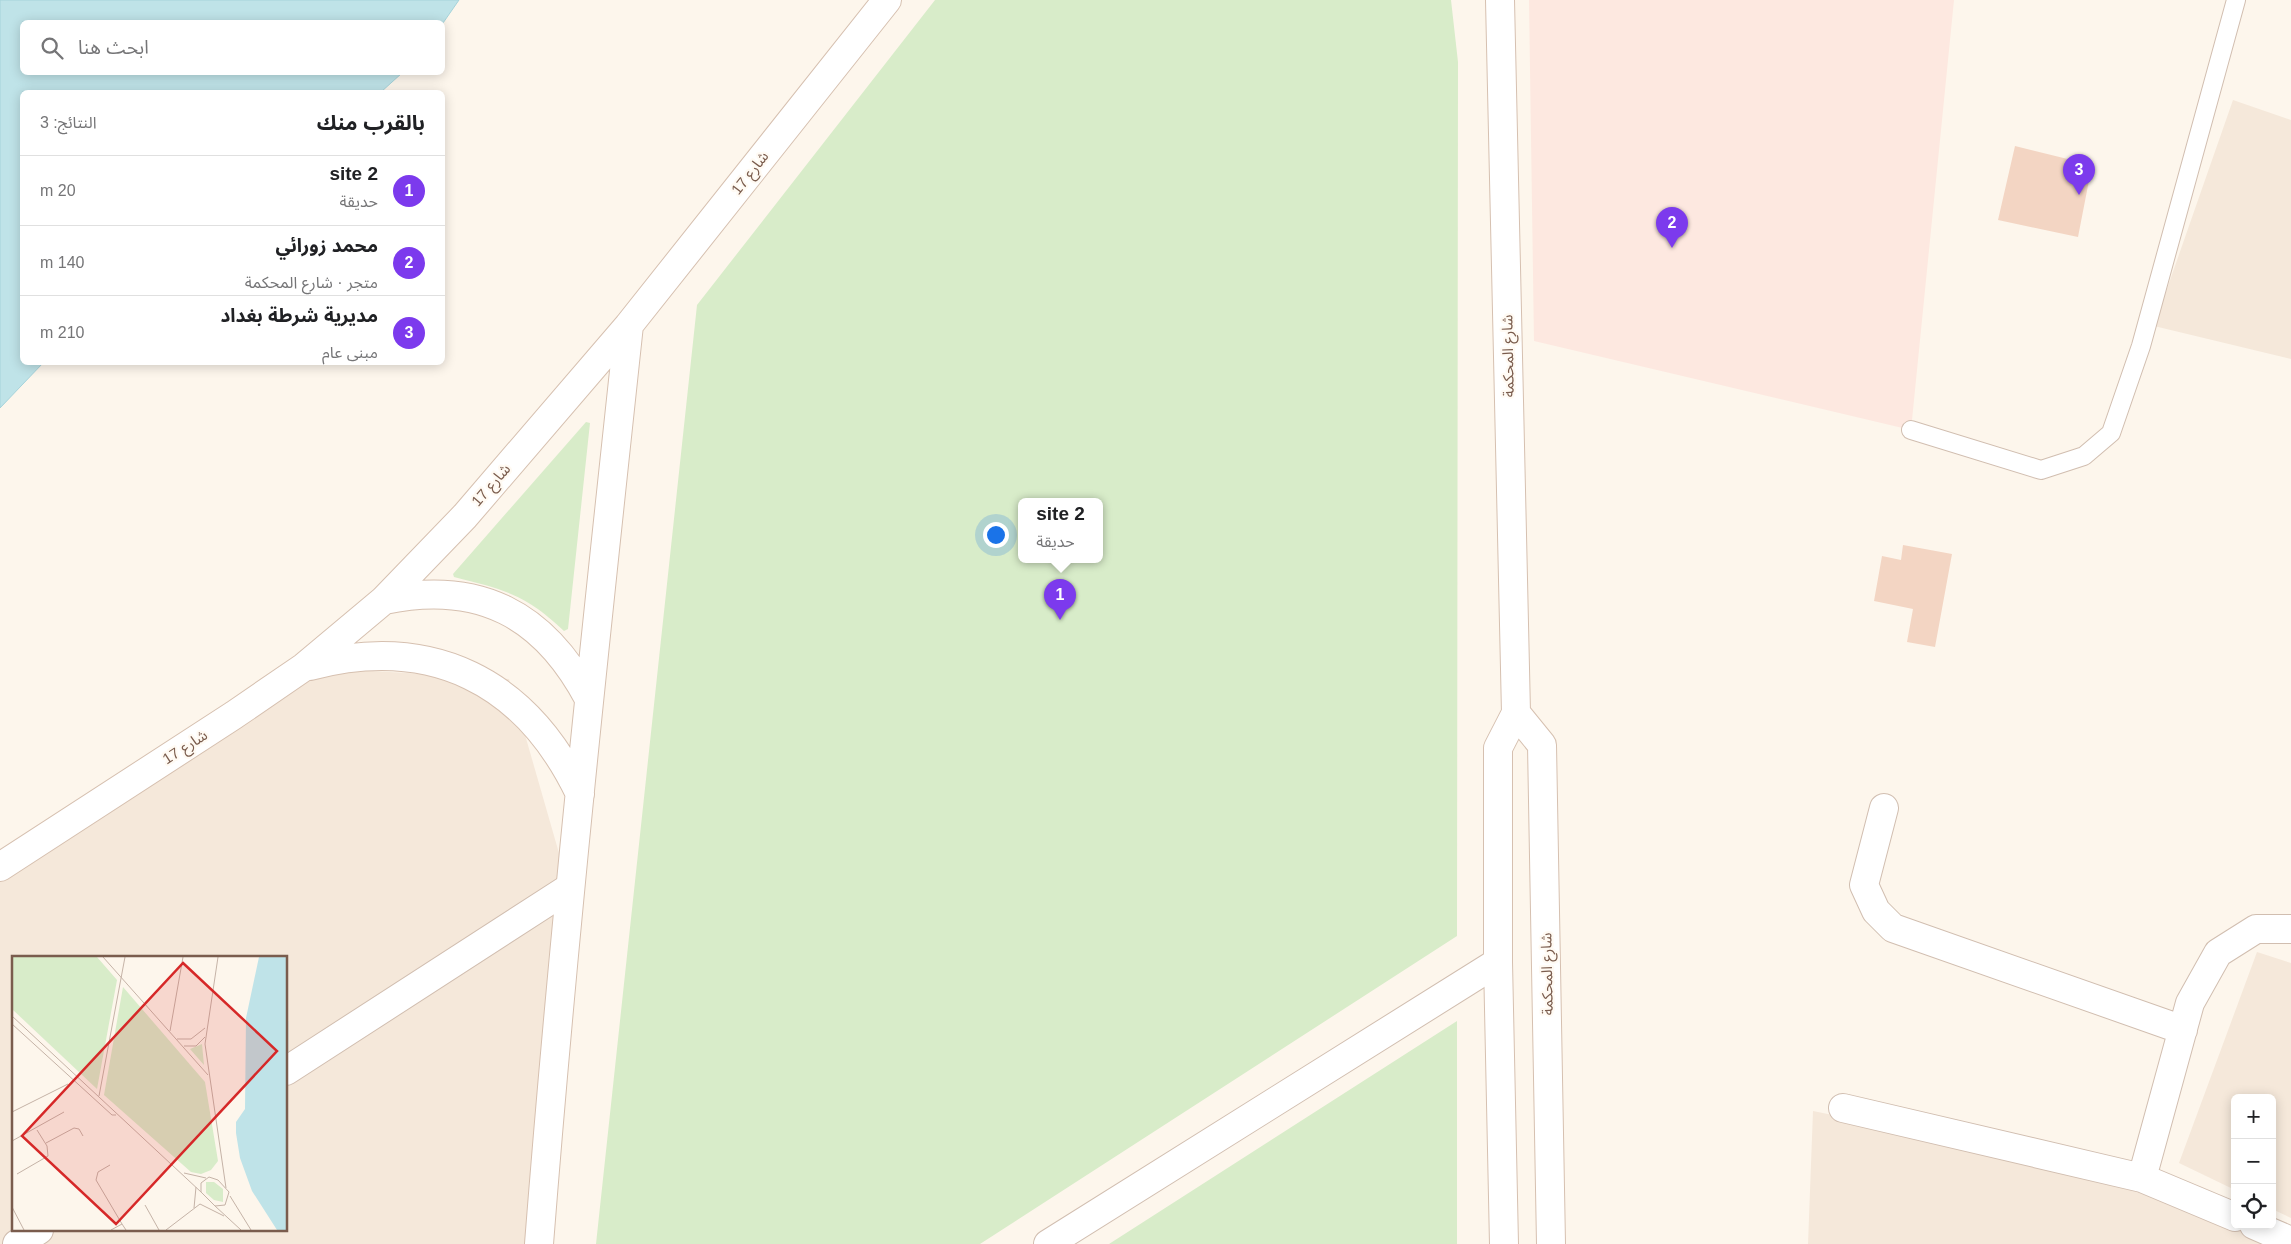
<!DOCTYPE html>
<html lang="ar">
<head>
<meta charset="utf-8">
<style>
  :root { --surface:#fff; --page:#f6f6f6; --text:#202124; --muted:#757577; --line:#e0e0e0; --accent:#7c3aed }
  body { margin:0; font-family:Helvetica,"Noto Sans Arabic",sans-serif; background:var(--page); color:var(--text); direction:rtl }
  .controls { position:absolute; right:15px; bottom:15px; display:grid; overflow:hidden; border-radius:8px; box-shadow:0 2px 12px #0003 }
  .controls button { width:45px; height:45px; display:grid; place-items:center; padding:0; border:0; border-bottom:1px solid var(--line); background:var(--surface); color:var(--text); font:25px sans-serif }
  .you { position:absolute; left:995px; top:534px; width:18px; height:18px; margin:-12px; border:4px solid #fff; border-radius:50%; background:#1a73e8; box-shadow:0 0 0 8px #1a73e833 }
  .badge { display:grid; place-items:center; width:32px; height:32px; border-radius:50%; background:var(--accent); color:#fff; font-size:16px; font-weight:700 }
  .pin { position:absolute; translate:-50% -41px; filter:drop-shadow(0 1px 2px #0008) }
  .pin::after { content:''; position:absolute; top:26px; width:18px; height:15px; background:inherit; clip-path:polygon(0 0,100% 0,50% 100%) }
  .popup { position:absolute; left:1018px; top:498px; width:85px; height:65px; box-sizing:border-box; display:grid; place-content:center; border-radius:8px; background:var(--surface); filter:drop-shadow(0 1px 4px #0005); font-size:16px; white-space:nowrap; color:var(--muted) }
  .popup b { font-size:19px; color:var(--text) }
  .popup::after { content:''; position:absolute; left:50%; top:100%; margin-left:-10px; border:10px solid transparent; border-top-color:var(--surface) }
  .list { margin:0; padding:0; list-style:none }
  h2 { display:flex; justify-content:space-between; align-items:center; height:65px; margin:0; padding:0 20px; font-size:21px }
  h2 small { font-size:16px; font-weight:400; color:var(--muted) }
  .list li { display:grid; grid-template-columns:32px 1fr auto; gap:15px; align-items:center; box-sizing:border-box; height:70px; padding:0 20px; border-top:1px solid var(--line) }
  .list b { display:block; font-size:19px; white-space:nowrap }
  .list p { margin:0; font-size:16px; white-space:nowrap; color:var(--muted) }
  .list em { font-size:16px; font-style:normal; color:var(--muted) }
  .icon { flex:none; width:28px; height:28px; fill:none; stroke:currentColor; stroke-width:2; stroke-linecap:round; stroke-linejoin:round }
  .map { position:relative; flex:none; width:2291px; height:1244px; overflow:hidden; direction:ltr }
  .search { position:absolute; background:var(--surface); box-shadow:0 2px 12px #0003; left:20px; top:20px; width:425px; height:55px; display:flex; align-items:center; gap:12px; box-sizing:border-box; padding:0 18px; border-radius:8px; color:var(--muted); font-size:19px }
  .panel { position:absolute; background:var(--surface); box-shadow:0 2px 12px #0003; left:20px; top:90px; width:425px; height:275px; border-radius:8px; direction:rtl }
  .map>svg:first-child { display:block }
  .residential { fill:#f5e8da; fill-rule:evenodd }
  .commercial { fill:#fde8e0 }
  .green { fill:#d8ecc9; fill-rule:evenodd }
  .water { fill:#bfe3e8; stroke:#a5d3da }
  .building { fill:#f3d5c3 }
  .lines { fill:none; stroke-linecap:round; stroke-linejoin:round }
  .lane-casing { stroke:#d1beb0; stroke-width:20 }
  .street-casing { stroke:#d1beb0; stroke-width:30 }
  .secondary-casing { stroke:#d6c0b0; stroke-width:30 }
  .lane { stroke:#fff; stroke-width:18 }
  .street { stroke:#fff; stroke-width:28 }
  .secondary { stroke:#fff; stroke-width:28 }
  .labels { text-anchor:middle; stroke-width:4.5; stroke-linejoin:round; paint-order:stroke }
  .street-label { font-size:15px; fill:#7a5c4d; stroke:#fffaf3 }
  .inset-river { fill:none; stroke:#bfe3e8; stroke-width:2.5 }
  .inset-road { fill:none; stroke:#c5b3a7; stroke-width:1 }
  .view { fill:#d62828; fill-opacity:0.15; stroke:#d62828; stroke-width:2.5 }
  .inset-edge { fill:none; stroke:#7a5c4d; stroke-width:2.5 }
</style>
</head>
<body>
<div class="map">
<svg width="2291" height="1244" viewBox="0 0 2291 1244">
  <rect width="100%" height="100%" fill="#fdf6ec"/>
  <path class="residential" d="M2233 100 2291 120V359L2154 326Z
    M304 667 509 679 569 888 539 1244H0V865ZM14 958H286V1230H14Z
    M2257 952 2291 963V1218L2272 1209V1098H2235V1190L2179 1163Z
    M1813 1111 2142 1178 2291 1244H1808Z"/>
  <path class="commercial" d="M1529 0H1954L1911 430 1534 341Z"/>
  <path class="green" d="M935 0H1451L1458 62 1457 936 980 1244H596L697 305ZM1099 501V559H1021V501Z
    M586 422 590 423 568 629 564 631C525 594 505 590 454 577L453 574Z
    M1457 1021V1244H1109Z"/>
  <path class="water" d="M0 0H459L443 23 22 22V72L402 73 381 92H22V362L43 363 0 408Z"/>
  <path class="building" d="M2015 146 2092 165 2078 237 1998 220Z
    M1903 545 1952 554 1935 647 1907 642 1913 609 1874 601 1882 556 1901 560Z"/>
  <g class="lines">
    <g class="lane-casing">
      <path id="lane" d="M1911 430 2041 470 2084 456 2111 433 2141 346 2236 0"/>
    </g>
    <g class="street-casing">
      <path id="street" d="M1884 808 1864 885 1876 911 1893 928 2183 1030
        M286 1071 569 888
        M1843 1108 2142 1178 2235 1217
        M2142 1178 2190 1003 2218 953 2256 929H2291
        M2254 1225 2291 1241
        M17 1244 39 1230
        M1048 1244 1498 962"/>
    </g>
    <g class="secondary-casing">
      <path id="secondary" d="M1500 0 1516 713 1498 748V962L1504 1244
        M384 600C479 580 544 614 589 699
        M310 666C432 634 526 681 580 794
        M1516 713 1542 745 1551 1244
        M0 867 234 715 304 667 384 600 465 516 629 325 887 0
        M539 1244C563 937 596 631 629 325"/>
    </g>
    <use href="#lane" class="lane"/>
    <use href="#street" class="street"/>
    <use href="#secondary" class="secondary"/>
  </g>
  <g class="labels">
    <g class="street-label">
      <text transform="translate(750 173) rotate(-52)" y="5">شارع 17</text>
      <text transform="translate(1508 356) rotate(-91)" y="5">شارع المحكمة</text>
      <text transform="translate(491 485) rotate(-49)" y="5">شارع 17</text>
      <text transform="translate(185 747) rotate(-33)" y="5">شارع 17</text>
      <text transform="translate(1547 974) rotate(-91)" y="5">شارع المحكمة</text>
    </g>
  </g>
  <g transform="translate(12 956)">
    <rect width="275" height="275" fill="#fdf6ec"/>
    <path d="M0 1H85L105 24 85 133 0 53ZM111 31 193 126 206 205 199 214 189 218 179 216 92 139ZM190 88 192 109 178 93ZM194 226H202L211 233V246L202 244 194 237Z" fill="#d8ecc9"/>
    <path d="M247 1H275V274H265L240 235 228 202 224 177V166L233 153 234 62Z" fill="#bfe3e8"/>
    <path class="inset-river" d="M275 65V97"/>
    <path class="inset-road" d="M91 1 196 119M206 1 193 88 214 232M0 60 189 236M0 68 100 159H104M158 75 171 1M165 83H179L193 72M172 90H184L193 81M87 140 113 1M0 156 56 128M0 185 52 156M34 187 62 172 67 173 71 180M98 209 86 216 84 224 110 268M172 217 194 222M5 218 36 200 35 190 25 174M197 221 206 224 217 236 213 249 203 250 189 236V227ZM218 240 239 274M133 249 147 274M203 250 229 274M0 251 12 274M182 252 184 231M99 274 110 268 114 274M154 274 188 248 212 260"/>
    <path class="view" d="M171 7 265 95 104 268 10 180Z"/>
    <rect width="275" height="275" class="inset-edge"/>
  </g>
</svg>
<div class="controls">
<button>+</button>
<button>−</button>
<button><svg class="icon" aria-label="locate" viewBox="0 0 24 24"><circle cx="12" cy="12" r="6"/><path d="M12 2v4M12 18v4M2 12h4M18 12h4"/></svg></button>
</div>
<div class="you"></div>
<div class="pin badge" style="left:1060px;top:620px">1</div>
<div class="popup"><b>site 2</b>حديقة</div>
<div class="pin badge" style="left:1672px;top:248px">2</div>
<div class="pin badge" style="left:2079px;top:195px">3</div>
<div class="search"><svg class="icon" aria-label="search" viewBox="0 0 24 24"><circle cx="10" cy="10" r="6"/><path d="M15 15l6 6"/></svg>ابحث هنا</div>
<section class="panel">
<h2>بالقرب منك<small>النتائج: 3</small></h2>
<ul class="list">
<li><span class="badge">1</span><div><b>site 2</b><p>حديقة</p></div><em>20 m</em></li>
<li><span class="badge">2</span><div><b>محمد زورائي</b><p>متجر · شارع المحكمة</p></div><em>140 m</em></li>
<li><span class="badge">3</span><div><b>مديرية شرطة بغداد</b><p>مبنى عام</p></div><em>210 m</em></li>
</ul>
</section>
</div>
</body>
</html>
